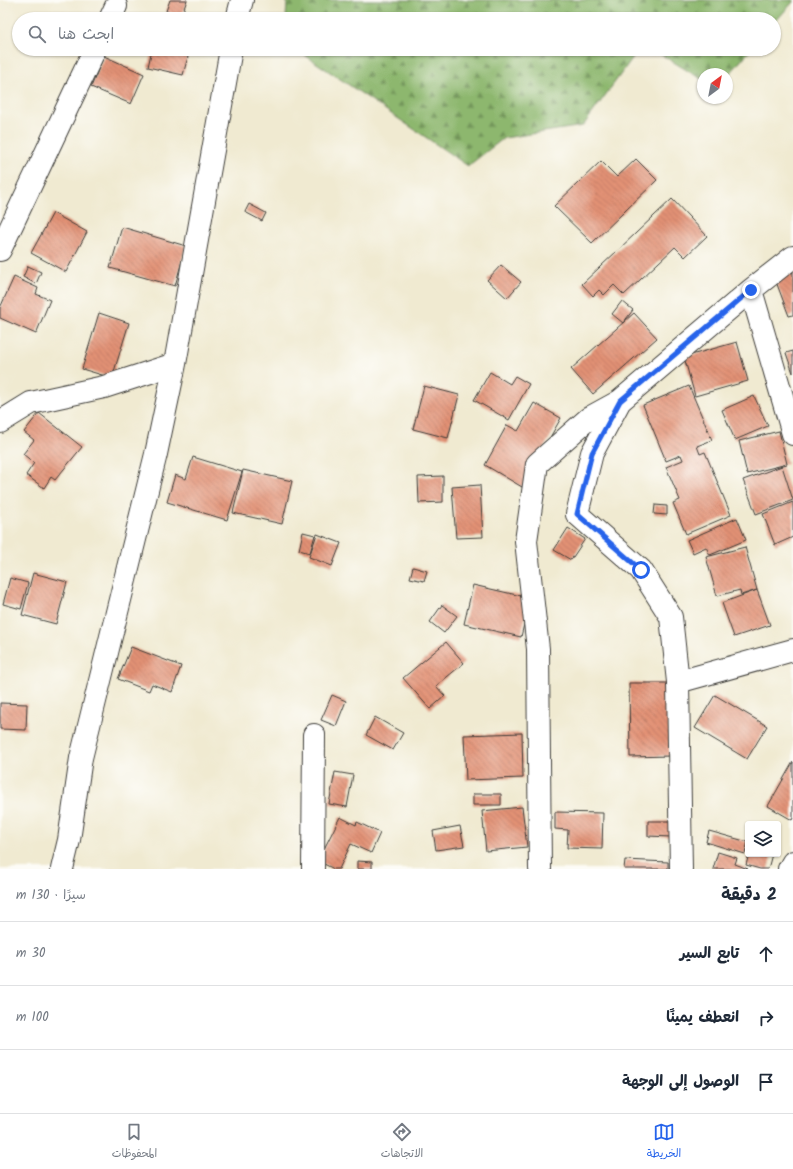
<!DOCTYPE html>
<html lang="ar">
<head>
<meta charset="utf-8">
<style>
  :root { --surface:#fff; --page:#f2f2f3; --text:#1f2937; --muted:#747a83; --line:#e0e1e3; --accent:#2563eb }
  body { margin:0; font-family:Kalam,"Playpen Sans Arabic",sans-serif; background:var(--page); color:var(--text); direction:rtl }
  .controls { position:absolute; right:12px; bottom:12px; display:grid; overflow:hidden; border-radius:4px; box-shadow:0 1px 3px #0004 }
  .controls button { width:36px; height:36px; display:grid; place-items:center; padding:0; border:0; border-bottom:1px solid var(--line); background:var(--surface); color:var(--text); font:20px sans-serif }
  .compass { position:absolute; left:697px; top:68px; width:36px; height:36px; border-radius:50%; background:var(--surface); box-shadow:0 1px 3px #0004; rotate:32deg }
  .stop { position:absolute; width:12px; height:12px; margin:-9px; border:3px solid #2563eb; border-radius:50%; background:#fff }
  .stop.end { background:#2563eb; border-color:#fff; box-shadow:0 1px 4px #0008 }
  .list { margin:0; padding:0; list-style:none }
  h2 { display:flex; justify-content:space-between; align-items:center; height:52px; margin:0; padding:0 16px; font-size:17px }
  h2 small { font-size:13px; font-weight:400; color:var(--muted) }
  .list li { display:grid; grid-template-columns:26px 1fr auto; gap:12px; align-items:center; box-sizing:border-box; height:64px; padding:0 16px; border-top:1px solid var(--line) }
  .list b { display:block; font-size:15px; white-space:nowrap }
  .list em { font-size:13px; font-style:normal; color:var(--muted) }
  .icon { flex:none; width:22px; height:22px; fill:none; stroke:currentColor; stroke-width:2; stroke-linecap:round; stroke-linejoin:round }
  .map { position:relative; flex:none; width:793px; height:869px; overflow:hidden; direction:ltr }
  .search { position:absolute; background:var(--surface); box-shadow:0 1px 3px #0004; left:12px; right:12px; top:12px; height:44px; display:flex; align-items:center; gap:10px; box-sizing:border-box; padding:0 14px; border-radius:22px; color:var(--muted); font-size:15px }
  .sheet { height:244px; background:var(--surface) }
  nav { display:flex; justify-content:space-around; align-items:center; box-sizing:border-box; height:56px; border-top:1px solid var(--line); background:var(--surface); font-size:11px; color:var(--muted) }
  nav a { display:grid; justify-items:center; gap:2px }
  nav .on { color:var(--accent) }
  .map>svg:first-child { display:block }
  .forest { fill:url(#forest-firs); stroke:#546a45 }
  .building { fill:url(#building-back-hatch) }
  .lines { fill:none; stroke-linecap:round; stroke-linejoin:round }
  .minor-casing { stroke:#3c3b37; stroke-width:24 }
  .minor { stroke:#fff; stroke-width:22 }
  .route { stroke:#2563eb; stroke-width:5 }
</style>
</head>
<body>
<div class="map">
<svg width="793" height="869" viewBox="0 0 793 869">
  <defs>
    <pattern id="forest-firs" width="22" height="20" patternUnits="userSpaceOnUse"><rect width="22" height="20" fill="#8db76e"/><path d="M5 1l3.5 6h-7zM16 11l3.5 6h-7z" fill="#72945a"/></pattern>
    <pattern id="building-back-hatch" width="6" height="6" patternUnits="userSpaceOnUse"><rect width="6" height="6" fill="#e29174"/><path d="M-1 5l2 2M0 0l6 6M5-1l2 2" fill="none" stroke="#b6765e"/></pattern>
  </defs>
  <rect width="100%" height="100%" fill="#fdfcf7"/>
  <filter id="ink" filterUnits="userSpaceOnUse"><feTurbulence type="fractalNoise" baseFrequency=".025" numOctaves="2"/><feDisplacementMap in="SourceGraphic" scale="8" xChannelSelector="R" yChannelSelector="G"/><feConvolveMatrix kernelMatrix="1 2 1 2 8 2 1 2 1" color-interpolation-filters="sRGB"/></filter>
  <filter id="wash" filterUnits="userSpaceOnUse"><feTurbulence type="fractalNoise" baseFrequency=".012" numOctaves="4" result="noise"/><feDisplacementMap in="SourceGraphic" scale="16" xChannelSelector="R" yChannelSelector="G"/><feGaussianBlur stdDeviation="0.9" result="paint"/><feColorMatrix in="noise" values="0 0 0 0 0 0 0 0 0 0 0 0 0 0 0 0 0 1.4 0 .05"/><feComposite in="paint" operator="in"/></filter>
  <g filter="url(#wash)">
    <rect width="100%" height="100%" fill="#f0ead1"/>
    <path class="forest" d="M287 0H793V2L774 23V19H286Z
      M296 49H639L583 126 504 138 468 166Z
      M652 49H751L727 77V74H703V80Z"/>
    <g id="blocks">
      <path class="building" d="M170 0H187L181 17 166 11Z
        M152 49H190L183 75 148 67Z
        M104 56 144 74 131 104 91 87Z
        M636 159 657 180 592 243 554 206 601 161 617 177Z
        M672 199 707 236 685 257 675 247 624 295 614 285 604 295 599 290 593 296 582 284Z
        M249 204 266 213 262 221 245 212Z
        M53 213 87 232 66 272 31 253Z
        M122 227 186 246 175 286 110 268Z
        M501 265 521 282 507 298 487 280Z
        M28 266 41 272 36 284 23 277Z
        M793 272V315L789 316 775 279Z
        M14 277 38 288 36 294 50 300 36 334 0 318V308Z
        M622 301 633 310 623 323 612 314Z
        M99 313 129 323 112 378 82 369Z
        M634 313 657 338 593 394 571 369Z
        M737 342 748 381 695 396 684 357Z
        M793 351V373L786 353Z
        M490 372 510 384 515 376 529 384 509 420 474 400Z
        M424 386 459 395 448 438 413 429Z
        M689 386 712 440 697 446 700 454 705 452 731 515 686 534 673 503 680 500 666 467 683 460 681 455 666 461 643 405Z
        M754 396 768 426 735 440 722 410Z
        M534 403 561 418 522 487 485 465 507 425 518 431Z
        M39 413 82 447 55 480 51 477 44 488 26 475 34 463 23 454 34 440 24 432Z
        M779 431 787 464 747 474 739 441Z
        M193 457 242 472 227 520 167 502 175 475 186 479Z
        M782 466 793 500 756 514 743 480Z
        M243 470 292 481 282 524 233 513Z
        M443 476V502L419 503 418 477Z
        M480 485 483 537 456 538 452 487Z
        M793 502V537L775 545 763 514Z
        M655 505 667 506V515L654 514Z
        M737 518 746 540 710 555 706 547 693 553 687 540Z
        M568 528 585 539 571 560 554 550Z
        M303 532 315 535 310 553 299 550Z
        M317 534 341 543 332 566 309 557Z
        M745 547 757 590 741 595 740 590 717 596 706 557Z
        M413 567 427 571 424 581 410 578Z
        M33 573 67 582 56 624 22 615Z
        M10 578 28 583 21 609 3 604Z
        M473 585 530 598 521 637 464 624Z
        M757 590 770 625 734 637 722 603Z
        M442 605 457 616 444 633 430 622Z
        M446 642 464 663 436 686 445 696 430 709 403 678Z
        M131 647 181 666 172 692 152 684 149 691 118 679Z
        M629 683H668L670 756 630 757Z
        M332 695 346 701 336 726 321 720Z
        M715 695 767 726 747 759 695 728Z
        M0 703 27 704 26 730 0 729Z
        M375 717 403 733 393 750 366 735Z
        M522 733 523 778 466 780 464 735Z
        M793 762V818L792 820 768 806Z
        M335 772 353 775 347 807 329 804Z
        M473 794H501V805H473Z
        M522 807 527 847 486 851 482 811Z
        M555 812 603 813 602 849 567 848 568 830 555 829Z
        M340 817 356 825 357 822 380 833 371 853 351 844 339 869H334L318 861Z
        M648 821H672L671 837 648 836Z
        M460 826 464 846 436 850 433 831Z
        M709 831 748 842 745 854 706 842Z
        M718 852 737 858 735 864 748 869H713Z
        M749 854H772L768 869H760L746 865Z
        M625 860 668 862V869H624Z
        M357 861 372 862V869H357Z"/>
    </g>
  </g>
  <g filter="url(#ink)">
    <use href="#blocks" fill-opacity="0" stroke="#3c3b37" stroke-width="1"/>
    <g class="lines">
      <g class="minor-casing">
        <path id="minor" d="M110 19 116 6
          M237 19 242 0
          M0 250 95 49
          M793 257 751 290 793 434
          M620 401 592 453 577 514 641 570 671 617 678 682 681 869
          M0 422 31 403 104 387 175 364
          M678 682 793 650
          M62 869 69 840 81 758 156 454 175 364 231 49
          M313 869 314 735
          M540 869 538 649 526 541 537 464 589 418 620 401 751 290
          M789 869 793 862"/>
      </g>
      <use href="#minor" class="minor"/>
    </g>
  </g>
  <g class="lines" filter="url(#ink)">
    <path class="route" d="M641 570 577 514 592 453 620 401 751 290"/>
  </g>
</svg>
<div class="controls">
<button><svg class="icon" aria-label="layers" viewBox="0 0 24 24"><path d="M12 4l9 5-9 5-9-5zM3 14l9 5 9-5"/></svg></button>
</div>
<svg class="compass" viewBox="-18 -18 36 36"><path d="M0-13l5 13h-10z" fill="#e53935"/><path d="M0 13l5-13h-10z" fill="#747a83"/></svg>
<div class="stop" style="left:641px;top:570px"></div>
<div class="stop end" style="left:751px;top:290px"></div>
<div class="search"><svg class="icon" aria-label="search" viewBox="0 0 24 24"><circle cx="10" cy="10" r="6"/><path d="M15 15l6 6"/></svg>ابحث هنا</div>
</div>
<section class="sheet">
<h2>2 دقيقة<small>سيرًا · 130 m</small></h2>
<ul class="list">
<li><svg class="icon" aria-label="ahead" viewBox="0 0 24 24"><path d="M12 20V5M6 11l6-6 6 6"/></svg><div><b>تابع السير</b></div><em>30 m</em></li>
<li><svg class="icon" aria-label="right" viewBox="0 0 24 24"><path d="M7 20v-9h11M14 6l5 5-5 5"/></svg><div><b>انعطف يمينًا</b></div><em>100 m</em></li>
<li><svg class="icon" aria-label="arrive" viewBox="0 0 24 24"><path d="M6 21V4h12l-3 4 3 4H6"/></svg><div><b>الوصول إلى الوجهة</b></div></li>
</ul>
</section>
<nav>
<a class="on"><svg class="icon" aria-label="map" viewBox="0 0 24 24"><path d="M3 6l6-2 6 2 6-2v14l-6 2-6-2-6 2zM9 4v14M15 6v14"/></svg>الخريطة</a>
<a><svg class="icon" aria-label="directions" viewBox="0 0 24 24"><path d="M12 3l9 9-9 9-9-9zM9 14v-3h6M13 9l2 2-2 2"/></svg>الاتجاهات</a>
<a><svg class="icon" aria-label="saved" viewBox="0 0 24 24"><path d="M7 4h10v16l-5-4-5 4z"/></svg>المحفوظات</a>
</nav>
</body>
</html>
